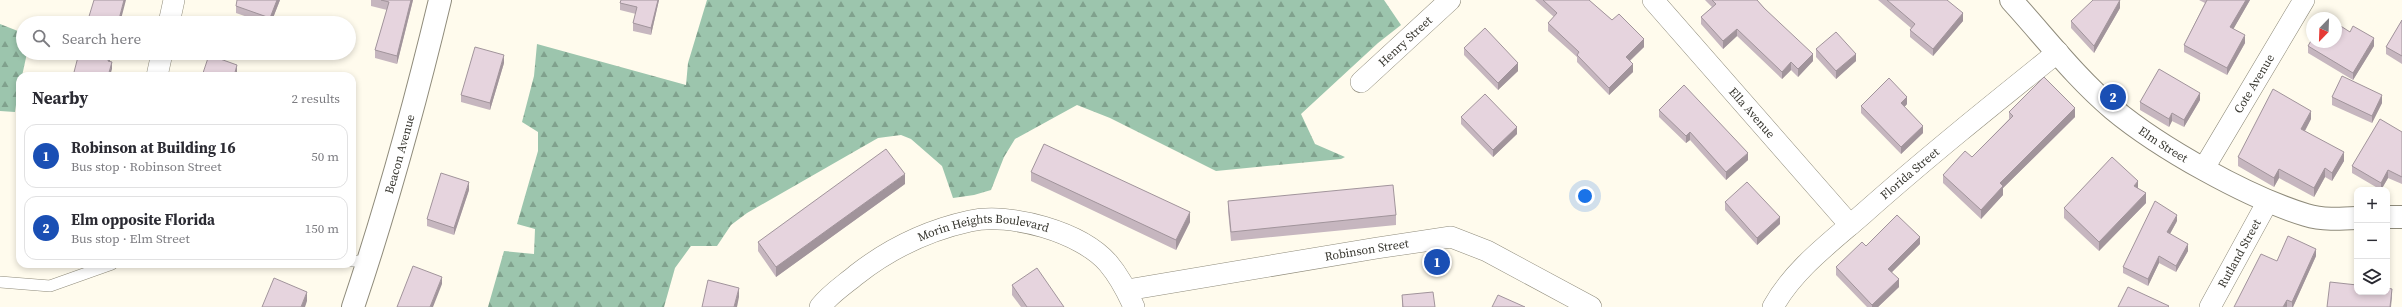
<!DOCTYPE html>
<html lang="en">
<head>
<meta charset="utf-8">
<style>
  :root { --surface:#fff; --page:#f7f7f7; --text:#2b2b33; --muted:#7c7c81; --line:#e1e1e2; --accent:#111827 }
  body { margin:0; font-family:"Source Serif 4",serif; background:var(--page); color:var(--text) }
  .controls { position:absolute; right:12px; bottom:12px; display:grid; overflow:hidden; border-radius:8px; box-shadow:0 2px 6px #0003 }
  .controls button { width:36px; height:36px; display:grid; place-items:center; padding:0; border:0; border-bottom:1px solid var(--line); background:var(--surface); color:var(--text); font:20px sans-serif }
  .compass { position:absolute; left:2306px; top:12px; width:36px; height:36px; border-radius:50%; background:var(--surface); box-shadow:0 2px 6px #0003; rotate:203deg }
  .you { position:absolute; left:1585px; top:196px; width:14px; height:14px; margin:-10px; border:3px solid #fff; border-radius:50%; background:#1a73e8; box-shadow:0 0 0 6px #1a73e833 }
  .badge { display:grid; place-items:center; width:26px; height:26px; border-radius:50%; background:var(--accent); color:#fff; font-size:13px; font-weight:700 }
  .pin { position:absolute; translate:-50% -50%; border:2px solid #fff; box-shadow:0 1px 4px #0006 }
  .list { margin:0; padding:0; list-style:none }
  h2 { display:flex; justify-content:space-between; align-items:center; height:52px; margin:0; padding:0 16px; font-size:17px }
  h2 small { font-size:13px; font-weight:400; color:var(--muted) }
  .list li { display:grid; grid-template-columns:26px 1fr auto; gap:12px; align-items:center; box-sizing:border-box; height:64px; margin:0 8px 8px; padding:0 8px; border:1px solid var(--line); border-radius:12px }
  .list b { display:block; font-size:15px; white-space:nowrap }
  .list p { margin:0; font-size:13px; white-space:nowrap; color:var(--muted) }
  .list em { font-size:13px; font-style:normal; color:var(--muted) }
  .icon { flex:none; width:22px; height:22px; fill:none; stroke:currentColor; stroke-width:2; stroke-linecap:round; stroke-linejoin:round }
  .map { position:relative; flex:none; width:2402px; height:307px; overflow:hidden }
  .search { position:absolute; background:var(--surface); box-shadow:0 2px 6px #0003; left:16px; top:16px; width:340px; height:44px; display:flex; align-items:center; gap:10px; box-sizing:border-box; padding:0 14px; border-radius:22px; color:var(--muted); font-size:15px }
  .panel { position:absolute; background:var(--surface); box-shadow:0 2px 6px #0003; left:16px; top:72px; width:340px; height:196px; border-radius:12px }
  .map>svg:first-child { display:block }
  .forest { fill:url(#forest-firs) }
  .lines { fill:none; stroke-linecap:round; stroke-linejoin:round }
  .service-casing { stroke:#8f8b7b; stroke-width:12 }
  .minor-casing { stroke:#8f8b7b; stroke-width:22 }
  .tertiary-casing { stroke:#8f8b7b; stroke-width:24 }
  .service { stroke:#fff; stroke-width:11 }
  .minor { stroke:#fff; stroke-width:21 }
  .tertiary { stroke:#fff; stroke-width:22 }
  .wall { fill:#c6b6bf }
  .shaded-wall { fill:#a1949b }
  .building { fill:#e6d4de; stroke:#a1949b }
  .labels { text-anchor:middle; stroke-width:3; stroke-linejoin:round; paint-order:stroke }
  .street-label { font-size:12px; fill:#383730; stroke:#fffbed }
</style>
</head>
<body>
<div class="map">
<svg width="2402" height="307" viewBox="0 0 2402 307">
  <defs>
    <pattern id="forest-firs" width="22" height="20" patternUnits="userSpaceOnUse"><rect width="22" height="20" fill="#9cc5ad"/><path d="M5 1l3.5 6h-7zM16 11l3.5 6h-7z" fill="#80a18d"/></pattern>
  </defs>
  <rect width="100%" height="100%" fill="#fffbed"/>
  <path class="forest" d="M707 0H1384L1401 25 1378 43 1301 114 1315 144 1345 157 1341 159 1216 171 1110 118 1077 105 1015 139 1004 157 991 190 974 195 953 198 942 166 911 139 901 135 878 138 747 213 731 225 717 246H691L675 268 664 307H488L504 251 534 254 535 229 517 224 538 151V132L522 122 534 76 537 44 686 85 688 63Z
    M0 24 23 33V53H27L22 76H20L15 112 0 111Z"/>
  <g class="lines">
    <g class="service-casing">
      <path id="service" d="M352 261H368
        M0 282 50 286 112 264"/>
    </g>
    <g class="minor-casing">
      <g id="minor">
        <path id="s1" d="M1653 0 1850 225"/>
        <path d="M169 23 174 0"/>
        <path d="M157 76 162 53"/>
        <path id="s2" d="M1361 82 1450 0"/>
        <path id="s3" d="M2204 168 2304 0"/>
        <path id="s4" d="M1127 290 1377 248 1451 237 1487 251 1591 307"/>
        <path id="s5" d="M820 307C830 294 844 285 856 275 889 249 929 230 970 221 1010 212 1081 232 1108 263 1119 276 1127 291 1134 307"/>
        <path id="s6" d="M1773 307C1793 270 1831 242 1863 214 1926 158 1992 105 2058 52"/>
        <path id="s7" d="M2210 307 2268 201"/>
      </g>
    </g>
    <g class="tertiary-casing">
      <g id="tertiary">
        <path id="s8" d="M2011 0C2044 36 2075 77 2113 109 2160 148 2247 197 2306 215 2322 220 2340 219 2357 218"/>
        <path d="M2387 217H2402"/>
        <path id="s9" d="M353 307C387 206 415 104 440 0"/>
      </g>
    </g>
    <use href="#service" class="service"/>
    <use href="#minor" class="minor"/>
    <use href="#tertiary" class="tertiary"/>
  </g>
  <path class="wall" d="M280 0 271 23H265L236 13V6Z
    M371 0H413L397 64 375 58V50L387 10 371 6Z
    M621 0H659L651 35 633 31V23L636 14 620 10V3Z
    M1535 0H1589L1612 20 1644 47 1630 61 1633 72 1609 95 1577 62V57L1548 31V23L1554 17Z
    M1705 0H1757L1813 61 1798 77 1791 70 1782 79 1737 36 1723 49 1701 24V17L1712 7Z
    M1878 0H1947L1963 21 1933 56 1910 37V30L1911 28Z
    M2199 0H2250L2233 29 2245 43 2227 75 2184 52V45L2205 3Z
    M2120 8 2094 53 2071 28V21Z
    M2402 20V64L2386 54V47Z
    M2308 46H2374L2353 80 2308 53Z
    M1464 48 1518 71 1498 90 1464 55Z
    M1816 49 1856 61 1836 79 1816 57Z
    M504 63 490 110 461 102V95Z
    M2332 97 2382 103 2372 123 2332 105Z
    M2200 100 2184 127 2172 121 2169 127 2140 110V102Z
    M1907 104 1904 107 1923 133 1901 154 1861 113V106Z
    M1659 110 1748 160 1726 180 1690 140 1686 143 1659 117Z
    M2009 112 2075 117 2003 188V195L1981 219 1943 183V175L1972 157 2009 119Z
    M1461 117 1517 134 1493 157 1461 124Z
    M2311 119 2305 131 2344 161 2332 181 2325 177 2314 197 2279 178 2274 187 2238 166V157Z
    M2402 132V184L2388 178 2381 190 2352 173V166Z
    M1031 172 1190 222 1176 250 1031 181Z
    M905 184 776 277 758 251V242Z
    M2138 188 2146 203 2099 251 2064 218V208Z
    M469 190 454 235 427 226V219Z
    M1228 201 1396 215V225L1231 241 1228 211Z
    M1725 202 1780 224 1757 245 1725 210Z
    M2177 221 2170 234 2188 251 2176 272 2159 263 2148 286 2123 273V267Z
    M1920 244 1892 272 1899 287 1878 307H1867L1836 275V267L1866 246Z
    M2316 256 2293 307H2234L2277 261Z
    M1012 285 1064 307H1021L1012 295Z
    M1402 295 1435 307H1402Z"/>
  <path class="shaded-wall" d="M124 0H126L120 23H118Z
    M277 0H280L271 23H270V18Z
    M411 0H413L397 64V56Z
    M658 0H659L651 35V28Z
    M2120 0V8L2094 53V46Z
    M2246 0H2250L2230 35V27Z
    M1963 13V21L1933 56V49Z
    M1737 29V36L1723 49V41Z
    M2245 35V43L2227 75V68Z
    M2374 38V46L2353 80V73Z
    M1644 39V47L1626 64V57Z
    M110 53H112L108 68V61Z
    M1813 54V61L1798 77V69Z
    M1856 54V61L1836 79V71Z
    M504 55V63L490 110V103Z
    M112 62V69L110 76H108Z
    M1791 62V70L1782 79V72Z
    M1518 63V71L1498 90V83Z
    M1633 64V72L1609 95V88Z
    M237 65V72L236 76H234Z
    M2200 93V100L2184 127V120Z
    M2382 95V103L2372 123V116Z
    M1907 97V104L1901 111V103Z
    M2075 108V117L2003 188V195L1981 219V210L2000 183Z
    M2311 111V119L2301 138V129Z
    M2172 113V121L2169 127V119Z
    M1923 126V133L1901 154V147Z
    M1517 127V134L1493 157V150Z
    M1690 132V140L1686 143V136Z
    M2344 152V161L2332 181V173Z
    M1748 153V160L1726 180V172Z
    M2325 168V177L2314 197V188Z
    M2279 169V178L2274 187V178Z
    M2388 170V178L2381 190V183Z
    M905 174V184L776 277V267Z
    M2138 181V191L2134 186Z
    M469 182V190L454 235V228Z
    M2146 193V203L2099 251V242Z
    M1190 212V222L1176 250V240Z
    M2177 215V221L2167 239V232Z
    M1780 217V224L1757 245V238Z
    M1920 237V244L1888 276V269Z
    M2188 244V251L2176 272V266Z
    M2316 249V256L2293 307H2292V302Z
    M2159 256V263L2148 286V279Z
    M442 277V284L433 307H430Z
    M1899 279V287L1878 307H1872V305Z
    M739 288V297L737 307H734Z
    M2392 289V296L2391 307H2390Z
    M307 292V301L305 307H301Z
    M2287 300V307H2283Z"/>
  <path class="building" d="M94 0H124L118 23H87Z
    M237 0H277L270 18 236 6Z
    M381 0H411L397 56 375 50 389 2Z
    M621 0H658L651 28 633 23 637 7 620 3Z
    M1543 0H1589L1612 20 1619 14 1644 39 1626 57 1633 64 1609 88 1577 55 1579 52 1548 23 1557 13Z
    M1712 0H1757L1764 8 1813 54 1798 69 1791 62 1782 72 1737 29 1723 41 1701 17 1716 4Z
    M1887 0H1947L1963 13 1933 49 1910 30 1915 24Z
    M2093 0H2120L2094 46 2071 21Z
    M2207 0H2246L2230 27 2245 35 2227 68 2184 45Z
    M2402 20V56L2386 47Z
    M2336 23 2350 32 2353 26 2374 38 2353 73 2308 46 2312 39V42H2336Z
    M1485 28 1518 63 1498 83 1464 48Z
    M1836 32 1856 54 1836 71 1816 49Z
    M475 47 504 55 490 103 461 95Z
    M79 53H110L108 61 112 62 108 76H73Z
    M209 55 237 65 234 76H202Z
    M2159 69 2200 93 2184 120 2172 113 2169 119 2140 102Z
    M2342 76 2382 95 2372 116 2332 97Z
    M2044 77 2075 108 2000 183 2003 186 1981 210 1943 175 1965 151 1972 157 2013 116 2009 112Z
    M1889 78 1907 97 1901 103 1923 126 1901 147 1861 106Z
    M1684 85 1748 153 1726 172 1690 132 1686 136 1659 110Z
    M2273 89 2311 111 2301 129 2344 152 2332 173 2325 168 2314 188 2279 169 2274 178 2238 157Z
    M1485 94 1517 127 1493 150 1461 117Z
    M2380 119 2402 132V177L2388 170 2381 183 2352 166Z
    M1044 144 1190 212 1176 240 1031 172Z
    M886 149 905 174 776 267 758 242Z
    M2112 157 2138 181 2134 186 2146 193 2099 242 2064 208Z
    M441 173 469 182 454 228 427 219Z
    M1747 182 1780 217 1757 238 1725 202Z
    M1393 185 1396 215 1231 232 1228 201Z
    M2155 201 2177 215 2167 232 2188 244 2176 266 2159 256 2148 279 2123 267Z
    M1897 215 1920 237 1888 269 1899 279 1872 305 1836 267 1862 242 1866 246Z
    M2288 236 2316 249 2292 302 2287 300 2283 307H2234L2261 254 2277 261Z
    M413 266 442 277 430 307H397Z
    M1037 268 1064 307H1027L1012 285Z
    M274 278 307 292 301 307H262Z
    M708 280 739 288 734 307H702Z
    M2330 282 2357 285V292H2387V288L2392 289 2390 307H2327Z
    M2128 287 2169 306 2168 307H2118Z
    M1433 292 1435 307H1403L1402 295Z
    M1498 295 1525 307H1492Z"/>
  <g class="labels">
    <g class="street-label">
      <text dy="4" stroke="none"><textPath href="#s2" startOffset="60">Henry Street</textPath></text>
      <text dy="4" stroke="none"><textPath href="#s3" startOffset="98">Cote Avenue</textPath></text>
      <text dy="4" stroke="none"><textPath href="#s1" startOffset="150">Ella Avenue</textPath></text>
      <text dy="4" stroke="none"><textPath href="#s8" startOffset="211">Elm Street</textPath></text>
      <text dy="4" stroke="none"><textPath href="#s9" startOffset="160">Beacon Avenue</textPath></text>
      <text dy="4" stroke="none"><textPath href="#s6" startOffset="192">Florida Street</textPath></text>
      <text dy="4" stroke="none"><textPath href="#s5" startOffset="188">Morin Heights Boulevard</textPath></text>
      <text dy="4" stroke="none"><textPath href="#s4" startOffset="243">Robinson Street</textPath></text>
      <text dy="4" stroke="none"><textPath href="#s7" startOffset="61">Rutland Street</textPath></text>
    </g>
  </g>
</svg>
<div class="controls">
<button>+</button>
<button>−</button>
<button><svg class="icon" aria-label="layers" viewBox="0 0 24 24"><path d="M12 4l9 5-9 5-9-5zM3 14l9 5 9-5"/></svg></button>
</div>
<svg class="compass" viewBox="-18 -18 36 36"><path d="M0-13l5 13h-10z" fill="#e53935"/><path d="M0 13l5-13h-10z" fill="#7c7c81"/></svg>
<div class="you"></div>
<div class="pin badge" style="left:1437px;top:262px;background:#1a4fb4">1</div>
<div class="pin badge" style="left:2113px;top:97px;background:#1a4fb4">2</div>
<div class="search"><svg class="icon" aria-label="search" viewBox="0 0 24 24"><circle cx="10" cy="10" r="6"/><path d="M15 15l6 6"/></svg>Search here</div>
<section class="panel">
<h2>Nearby<small>2 results</small></h2>
<ul class="list">
<li><span class="badge" style="background:#1a4fb4">1</span><div><b>Robinson at Building 16</b><p>Bus stop · Robinson Street</p></div><em>50 m</em></li>
<li><span class="badge" style="background:#1a4fb4">2</span><div><b>Elm opposite Florida</b><p>Bus stop · Elm Street</p></div><em>150 m</em></li>
</ul>
</section>
</div>
</body>
</html>
